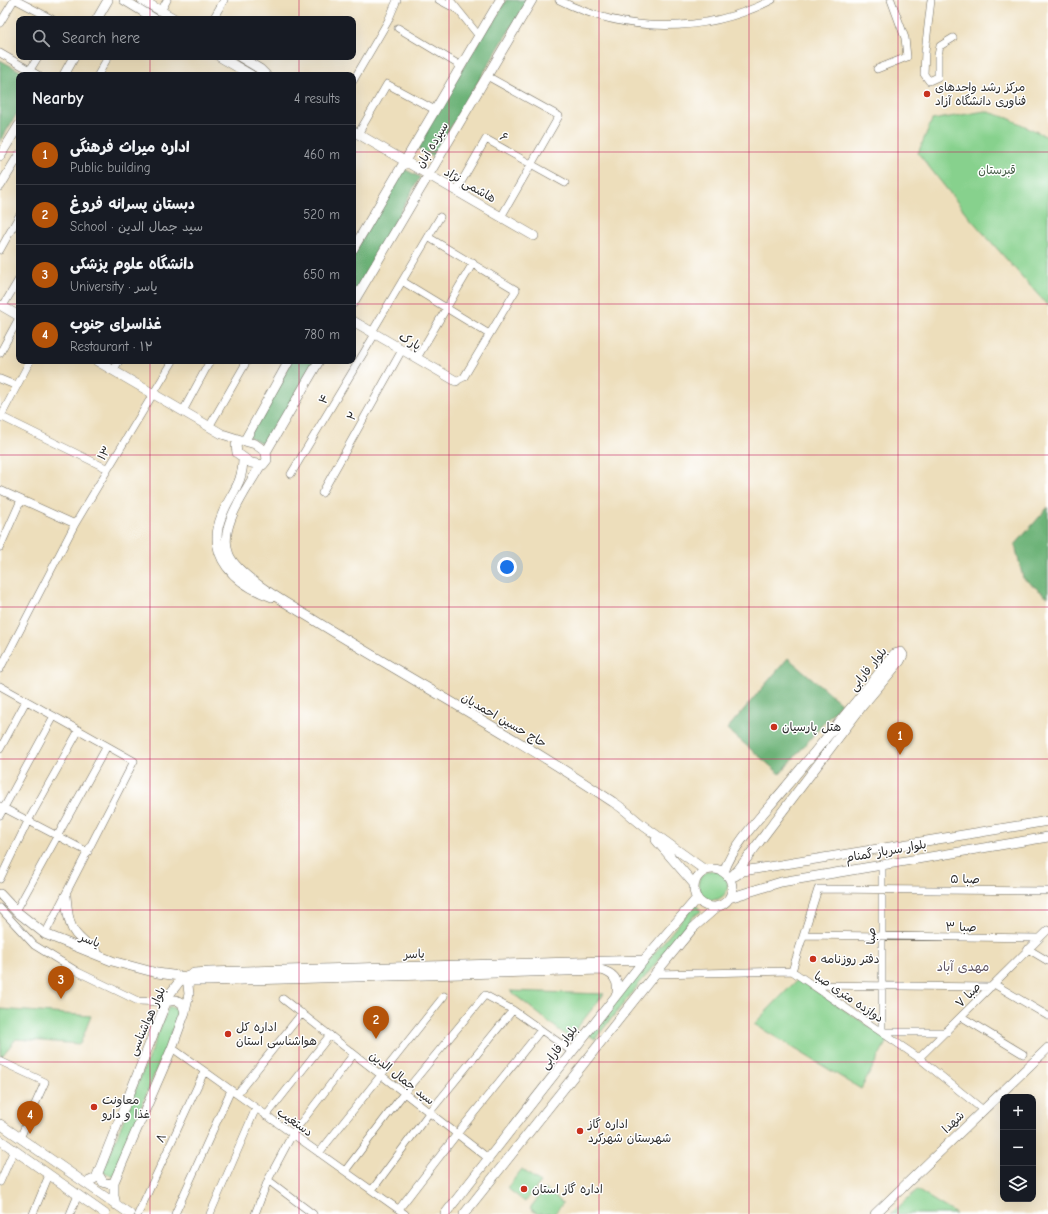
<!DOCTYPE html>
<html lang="en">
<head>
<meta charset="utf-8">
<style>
  :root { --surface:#171b24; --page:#242831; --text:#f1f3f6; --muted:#9ea1a6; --line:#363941; --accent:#b45309 }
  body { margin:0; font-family:"Comic Neue","Playpen Sans Arabic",sans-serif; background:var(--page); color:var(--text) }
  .controls { position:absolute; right:12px; bottom:12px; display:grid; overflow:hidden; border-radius:8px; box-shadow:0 4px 16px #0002 }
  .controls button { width:36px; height:36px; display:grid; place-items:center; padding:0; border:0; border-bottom:1px solid var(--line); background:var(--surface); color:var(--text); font:20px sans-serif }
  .you { position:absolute; left:507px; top:567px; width:14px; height:14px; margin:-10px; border:3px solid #fff; border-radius:50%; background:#1a73e8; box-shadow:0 0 0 6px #1a73e833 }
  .badge { display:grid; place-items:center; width:26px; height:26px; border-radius:50%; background:var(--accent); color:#fff; font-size:13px; font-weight:700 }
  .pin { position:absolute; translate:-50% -33px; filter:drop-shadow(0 1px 2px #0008) }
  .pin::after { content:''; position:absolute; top:21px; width:14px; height:12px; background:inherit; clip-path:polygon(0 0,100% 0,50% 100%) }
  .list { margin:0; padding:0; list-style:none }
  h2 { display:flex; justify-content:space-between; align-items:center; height:52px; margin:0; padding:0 16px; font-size:17px }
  h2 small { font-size:13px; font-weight:400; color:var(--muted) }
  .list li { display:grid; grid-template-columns:26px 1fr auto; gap:12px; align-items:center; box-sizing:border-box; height:60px; padding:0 16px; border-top:1px solid var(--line) }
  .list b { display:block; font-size:15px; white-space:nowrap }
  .list p { margin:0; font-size:13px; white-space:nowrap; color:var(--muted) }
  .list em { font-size:13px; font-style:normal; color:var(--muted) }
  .icon { flex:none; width:22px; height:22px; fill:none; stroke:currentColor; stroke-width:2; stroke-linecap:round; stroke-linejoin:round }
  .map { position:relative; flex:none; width:1048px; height:1214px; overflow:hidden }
  .search { position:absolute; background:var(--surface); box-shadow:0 4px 16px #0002; left:16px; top:16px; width:340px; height:44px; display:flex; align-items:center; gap:10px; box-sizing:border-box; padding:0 14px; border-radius:8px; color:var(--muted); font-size:15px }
  .panel { position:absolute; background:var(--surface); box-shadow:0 4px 16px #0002; left:16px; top:72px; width:340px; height:292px; border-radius:8px }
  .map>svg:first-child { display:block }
  .green { fill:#87d18d; stroke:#597e5c }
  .forest { fill:#6db378; stroke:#4c6f52 }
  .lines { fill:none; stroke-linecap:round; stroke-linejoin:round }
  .minor-casing { stroke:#6f6a5d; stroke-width:8 }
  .major-casing { stroke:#6f6a5d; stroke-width:10 }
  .minor { stroke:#fff; stroke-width:7 }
  .major { stroke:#fff; stroke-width:9 }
  .grid { fill:none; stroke:#c2185b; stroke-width:1; stroke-opacity:0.55 }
  .poi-dot { fill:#c8321e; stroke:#fff; stroke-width:1.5 }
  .labels { text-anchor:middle; stroke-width:3; stroke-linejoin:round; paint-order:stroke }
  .poi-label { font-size:12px; fill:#2b2b2b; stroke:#fff; text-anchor:start }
  .street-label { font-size:12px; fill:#2b2b2b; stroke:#fff }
  .park-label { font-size:12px; fill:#475d48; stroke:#fff }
  .neighbourhood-label { font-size:13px; fill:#5e5360; stroke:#fff }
</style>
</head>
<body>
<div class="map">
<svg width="1048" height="1214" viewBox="0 0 1048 1214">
  <rect width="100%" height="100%" fill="#fff"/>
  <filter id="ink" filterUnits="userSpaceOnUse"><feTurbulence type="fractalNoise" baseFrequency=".025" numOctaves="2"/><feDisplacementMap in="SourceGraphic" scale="8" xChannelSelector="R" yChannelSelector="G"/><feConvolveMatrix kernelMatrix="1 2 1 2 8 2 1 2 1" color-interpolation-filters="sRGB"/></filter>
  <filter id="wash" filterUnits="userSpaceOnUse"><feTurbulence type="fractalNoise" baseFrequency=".012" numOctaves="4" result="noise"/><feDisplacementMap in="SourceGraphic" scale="16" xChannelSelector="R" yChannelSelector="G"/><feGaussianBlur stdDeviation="0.9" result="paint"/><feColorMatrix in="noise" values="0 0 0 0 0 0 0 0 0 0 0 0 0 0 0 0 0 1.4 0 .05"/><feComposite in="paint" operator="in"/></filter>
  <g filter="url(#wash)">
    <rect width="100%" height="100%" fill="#eddebb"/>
    <path class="green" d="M985 111 1008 118 1048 137V306L969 217 918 153 932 120Z
      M698 885a15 15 0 1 1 30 0a15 15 0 1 1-30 0Z
      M695 904 701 911 693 917 595 1039 587 1034Z
      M798 979 888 1039 861 1089 754 1024Z
      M510 991 604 994 569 1038Z
      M169 1006 180 1011 113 1177 103 1171Z
      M0 1009 91 1016 80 1044 16 1039 1 1057Z
      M522 1169 540 1183 525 1202 507 1188Z
      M545 1189 563 1203 554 1214H537L530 1208Z
      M917 1190 956 1214H891Z"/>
    <path class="forest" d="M506 0H529L505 37 433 157 416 147 489 24 492 25Z
      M0 60 28 75H19V110L0 142Z
      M402 168 420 177 353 296V255Z
      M291 361H314L266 446 248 436Z
      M1048 507V597L1023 578 1015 545Z
      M788 658 841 703 780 774 727 729Z"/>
  </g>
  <g filter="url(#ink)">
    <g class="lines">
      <g class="minor-casing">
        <path id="minor" d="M16 0 52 19
          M439 0 456 9
          M450 0 479 36
          M559 0C626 34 705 34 772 0
          M931 0 925 52 924 74 929 81 938 77V55L940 46 953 38
          M161 11 167 0
          M213 19 224 0
          M0 23 14 0
          M398 28 461 66
          M0 53 38 75
          M877 69 907 57 905 38 891 0
          M30 70 38 57
          M98 75 108 57
          M487 76 559 116 501 217
          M353 81 388 21 397 0
          M358 134 387 84 435 110
          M456 191 486 139 565 183
          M428 237 516 290 464 377 456 381
          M0 250 19 216
          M402 281 489 334
          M3 306 19 279
          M372 332 440 217
          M0 353 19 318
          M417 358 473 263
          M113 371 119 361
          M0 379 17 386
          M183 411 210 361
          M0 416 108 469
          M0 418 30 361
          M209 427 247 361
          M291 474 375 334
          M0 490 75 524
          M322 493 402 350
          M0 547 21 500
          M0 669 75 524 173 361
          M0 686 134 761 45 934
          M0 749 26 701
          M0 806 88 852
          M0 815 54 716
          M882 865V1032H947
          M0 879 28 821 79 730
          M0 908 34 945 78 972 138 1001 165 1002
          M16 911 107 746
          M804 935 1039 938
          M1028 949 1048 961
          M792 971 818 889 1048 891
          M655 974 792 971 919 1058 983 1110
          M994 984 1048 1016
          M812 985 991 987
          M283 999 488 1158
          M962 1017 1023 1054
          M172 1048 405 1214
          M919 1058 1048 930
          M0 1061 45 1082 20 1138
          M237 1094 302 1013
          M266 1116 330 1035
          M319 1153 444 996
          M345 1171 404 1093 485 995 513 1010 571 1051
          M268 1180 313 1214
          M0 1182 14 1150
          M372 1190 429 1113 513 1010
          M399 1209 457 1134 541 1030
          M33 1214 49 1175
          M70 1214 78 1195
          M138 1214 204 1072
          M175 1214 231 1090
          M210 1214 256 1108
          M255 1214 268 1180 293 1133 353 1055"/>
      </g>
      <g class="major-casing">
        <path id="major" d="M124 0 155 19
          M142 0 175 19
          M97 19 108 0
          M220 57 251 75
          M240 57 260 69 266 75
          M64 75 74 57
          M353 131 534 236
          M0 156 19 125
          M0 186 19 155
          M353 249 500 0
          M353 303 532 0
          M0 305 19 316
          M353 321 456 381
          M97 361 222 434 241 440
          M241 440 255 444 266 452 267 460 263 465 251 463 237 453 236 445Z
          M245 440 289 361
          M266 452 319 361
          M243 458C243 485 231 492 222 515 205 556 235 584 272 597
          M260 466C247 490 217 527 229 555 238 577 293 607 314 620 413 681 516 737 613 802 625 809 634 819 645 827 665 841 685 856 705 870
          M656 840 694 884
          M694 888a19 19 0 1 1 38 0a19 19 0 1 1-38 0Z
          M724 872C733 844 765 812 784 789 821 744 858 700 894 654L901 652 903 655 900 661 863 705 738 870 730 878
          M735 876 743 871 1048 821
          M0 894 16 911 45 934 112 961 157 973 187 977
          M66 896C69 928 70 933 97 952
          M729 898 781 882 1048 837
          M617 993C619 980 613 973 601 970L209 981H193L187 977 194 973 209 972 644 960
          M165 1002 176 1000 182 1003 185 1012
          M0 1124 130 1214
          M0 1140 105 1214
          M98 1174 103 1182 109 1184 114 1182
          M85 1183 96 1178 169 995 179 982 187 977
          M116 1205 114 1196V1182L172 1048 185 1012 189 994 187 977
          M445 1214 644 960 697 898
          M464 1214 655 974 693 928 718 906
          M875 1214 1048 1048"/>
      </g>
      <use href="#minor" class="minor"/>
      <use href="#major" class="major"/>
    </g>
  </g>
  <path class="grid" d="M150 0V19M299 0V19M449 0V1214M599 0V1214M749 0V1214M898 0V1214M150 57V75M299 57V75M0 152H19M353 152H1048M0 304H19M353 304H1048M150 361V1214M299 361V1214M0 455H1048M0 607H1048M0 759H1048M0 910H1048M0 1062H1048"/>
  <g class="poi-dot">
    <circle cx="927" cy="94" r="4"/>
    <circle cx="774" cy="727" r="4"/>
    <circle cx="813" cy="959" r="4"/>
    <circle cx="228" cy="1034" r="4"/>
    <circle cx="94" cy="1107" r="4"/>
    <circle cx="580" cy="1131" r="4"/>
    <circle cx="524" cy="1189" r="4"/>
  </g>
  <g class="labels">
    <g class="poi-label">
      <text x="935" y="91">مرکز رشد واحدهای<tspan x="935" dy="14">فناوری دانشگاه آزاد</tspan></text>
      <text x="782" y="731">هتل پارسیان</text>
      <text x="821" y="963">دفتر روزنامه</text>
      <text x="236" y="1031">اداره کل<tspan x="236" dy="14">هواشناسی استان</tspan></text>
      <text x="102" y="1104">معاونت<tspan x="102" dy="14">غذا و دارو</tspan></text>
      <text x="588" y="1128">اداره گاز<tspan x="588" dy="14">شهرستان شهرکرد</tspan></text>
      <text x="532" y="1193">اداره گاز استان</text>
    </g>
    <g class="street-label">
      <text transform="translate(504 137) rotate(29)" y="4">۶</text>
      <text transform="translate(432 145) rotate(-59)" y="4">سیزده آبان</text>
      <text transform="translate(470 185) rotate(30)" y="4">هاشمی نژاد</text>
      <text transform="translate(410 341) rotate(30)" y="4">پارک</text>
      <text transform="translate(324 399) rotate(-59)" y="4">۴</text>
      <text transform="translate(352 416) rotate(-61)" y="4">۲</text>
      <text transform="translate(104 453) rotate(-58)" y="4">۱۳</text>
      <text transform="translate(868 669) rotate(-51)" y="4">بلوار فارابی</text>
      <text transform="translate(504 720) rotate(30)" y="4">حاج حسین احمدیان</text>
      <text transform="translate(886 851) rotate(-10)" y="4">بلوار سرباز گمنام</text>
      <text x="965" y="883">صبا ۵</text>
      <text x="961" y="931">صبا ۳</text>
      <text transform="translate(871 936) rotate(-90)" y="4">صبا</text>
      <text transform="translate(90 940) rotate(22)" y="4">یاسر</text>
      <text transform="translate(414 954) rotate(-2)" y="4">یاسر</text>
      <text transform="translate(968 995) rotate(-45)" y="4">صبا ۷</text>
      <text transform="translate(849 997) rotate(34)" y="4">دوازده متری صبا</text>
      <text transform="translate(147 1021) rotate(-66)" y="4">بلوار هواشناسی</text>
      <text transform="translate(559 1047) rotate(-52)" y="4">بلوار فارابی</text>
      <text transform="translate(402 1078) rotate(38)" y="4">سید جمال الدین</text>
      <text transform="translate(295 1122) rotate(35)" y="4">دستغیب</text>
      <text transform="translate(953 1122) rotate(-44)" y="4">شهدا</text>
      <text transform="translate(161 1138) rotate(-65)" y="4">۸</text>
    </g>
    <g class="park-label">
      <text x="997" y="174">قبرستان</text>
    </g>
    <g class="neighbourhood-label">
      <text x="963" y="971">مهدی آباد</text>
    </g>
  </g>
</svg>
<div class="controls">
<button>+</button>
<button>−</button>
<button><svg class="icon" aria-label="layers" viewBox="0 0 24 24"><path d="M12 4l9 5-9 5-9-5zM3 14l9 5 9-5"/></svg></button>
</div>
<div class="you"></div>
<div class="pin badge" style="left:900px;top:755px">1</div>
<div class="pin badge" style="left:376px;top:1039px">2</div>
<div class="pin badge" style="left:61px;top:999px">3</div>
<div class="pin badge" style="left:30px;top:1134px">4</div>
<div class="search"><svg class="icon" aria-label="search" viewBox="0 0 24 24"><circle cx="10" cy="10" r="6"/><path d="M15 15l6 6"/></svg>Search here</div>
<section class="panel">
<h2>Nearby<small>4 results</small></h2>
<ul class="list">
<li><span class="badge">1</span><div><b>اداره میراث فرهنگی</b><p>Public building</p></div><em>460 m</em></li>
<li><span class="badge">2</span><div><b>دبستان پسرانه فروغ</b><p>School · سید جمال الدین</p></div><em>520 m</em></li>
<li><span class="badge">3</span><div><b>دانشگاه علوم پزشکی</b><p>University · یاسر</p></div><em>650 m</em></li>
<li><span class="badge">4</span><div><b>غذاسرای جنوب</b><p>Restaurant · ۱۲</p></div><em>780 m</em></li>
</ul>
</section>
</div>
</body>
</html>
